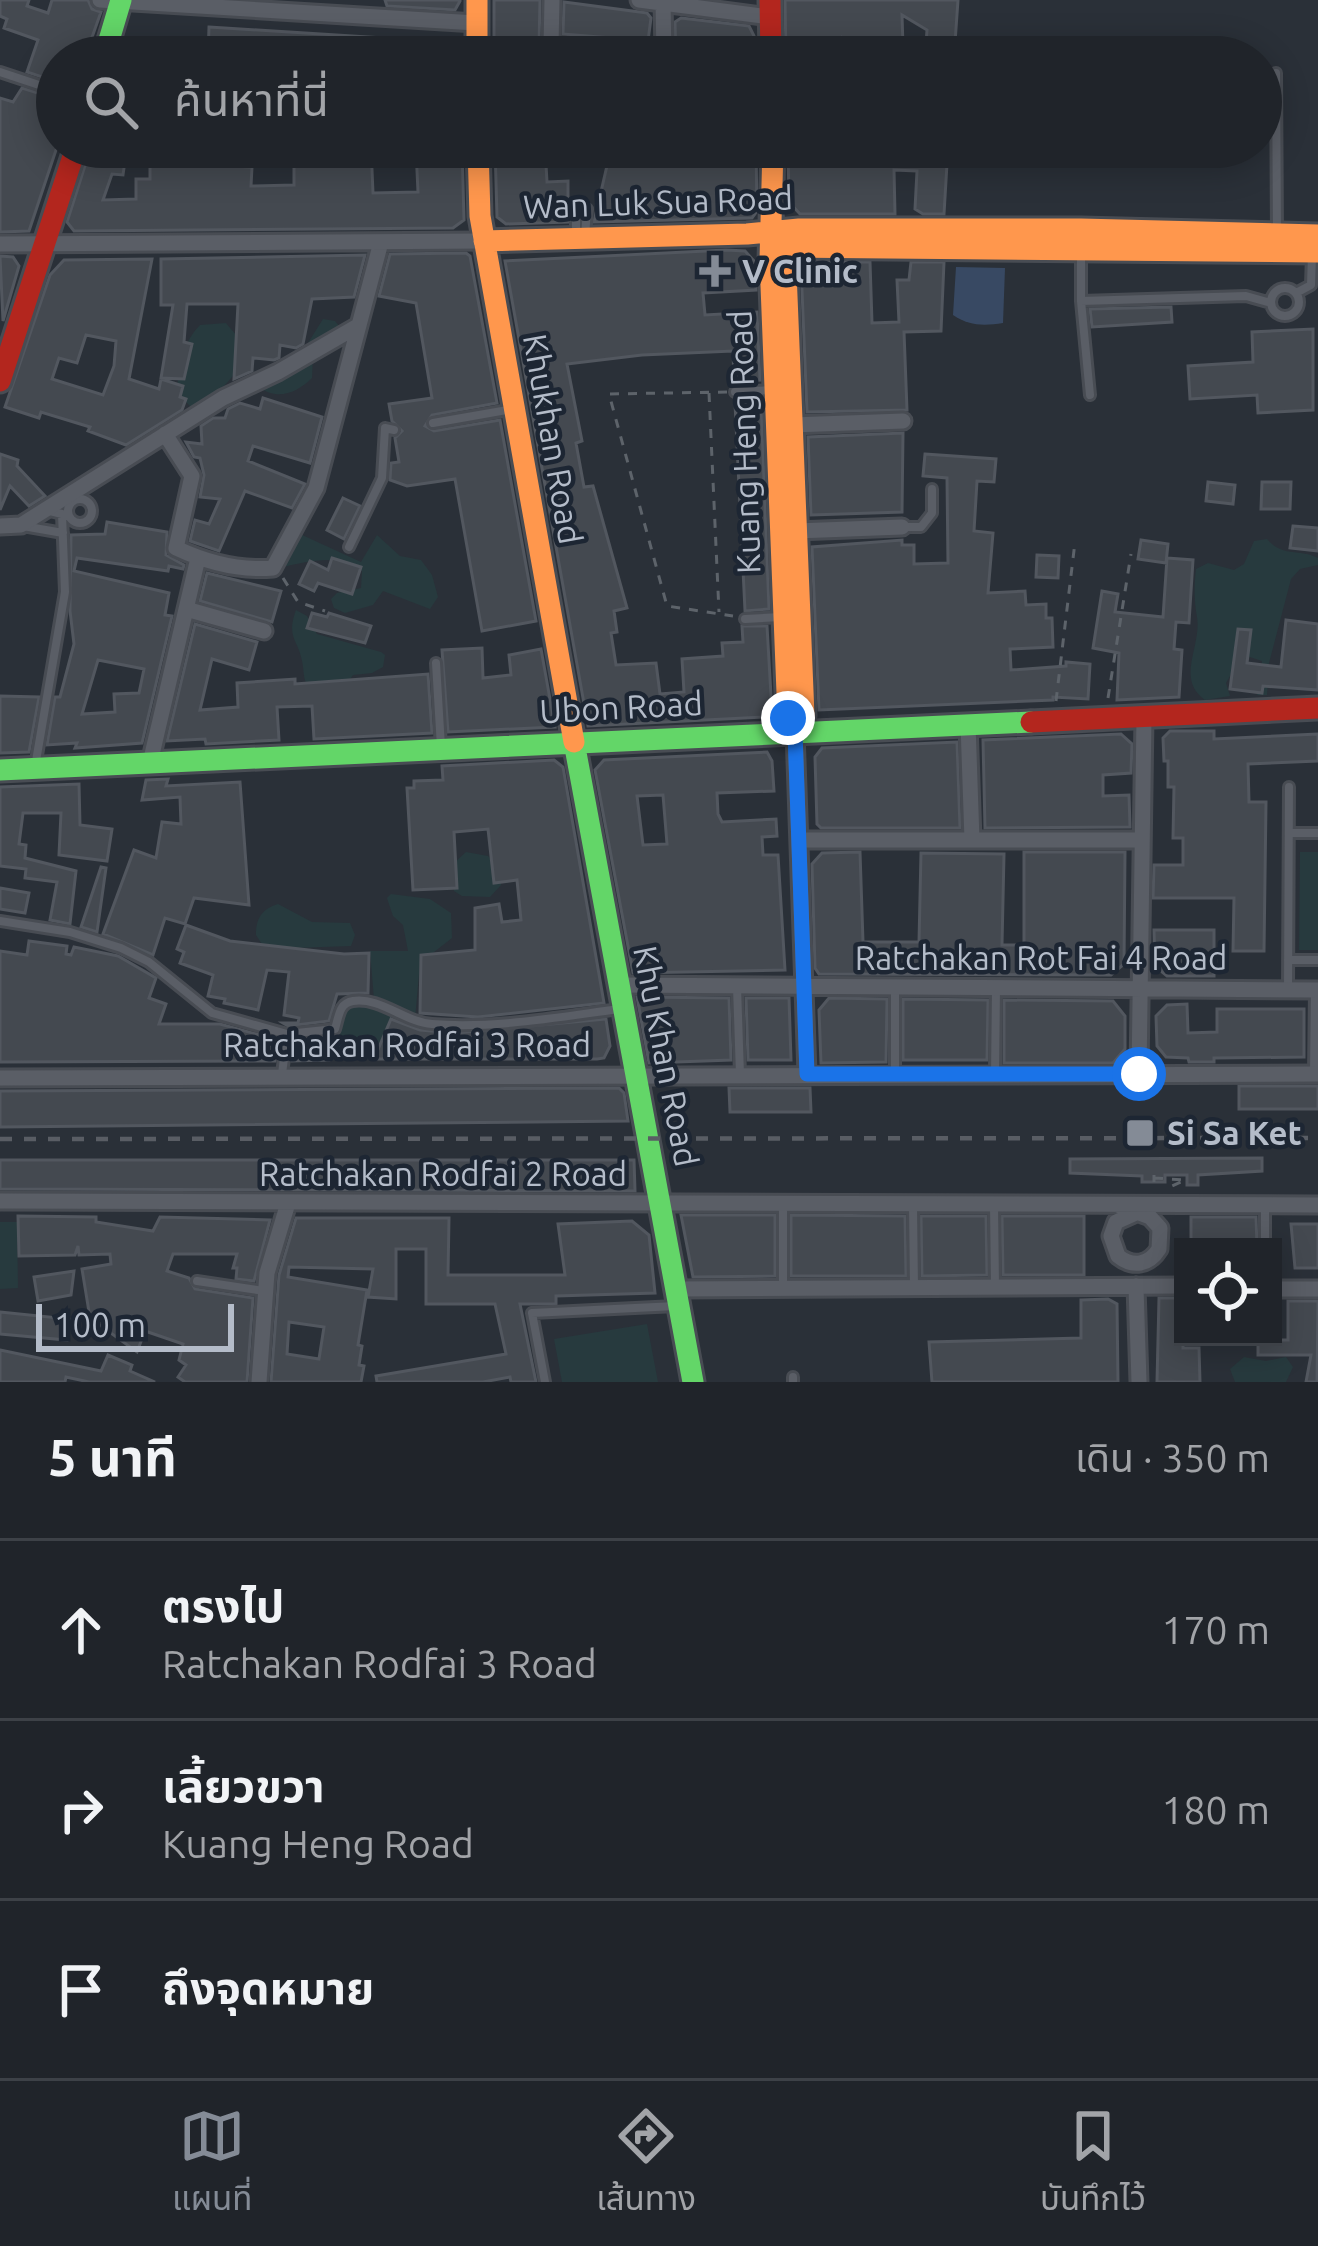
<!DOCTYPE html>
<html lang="th">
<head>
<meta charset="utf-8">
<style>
  :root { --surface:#20242a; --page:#2d3036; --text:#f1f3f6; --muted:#a2a4a8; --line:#3d4147; --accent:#848b96 }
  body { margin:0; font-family:Ubuntu,"Noto Sans Thai",sans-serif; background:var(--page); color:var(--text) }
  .controls { position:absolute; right:36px; bottom:36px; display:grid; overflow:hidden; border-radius:0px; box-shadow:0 6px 30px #0003 }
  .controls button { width:108px; height:108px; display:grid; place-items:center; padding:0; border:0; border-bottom:3px solid var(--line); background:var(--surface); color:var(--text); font:60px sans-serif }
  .scale { position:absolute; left:36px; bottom:30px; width:198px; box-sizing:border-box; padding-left:12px; border:6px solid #b4bcc9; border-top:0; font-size:33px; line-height:42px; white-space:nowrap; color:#b4bcc9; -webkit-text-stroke:9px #1d2633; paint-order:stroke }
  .stop { position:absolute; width:36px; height:36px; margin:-27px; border:9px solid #1a73e8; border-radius:50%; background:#fff }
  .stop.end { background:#1a73e8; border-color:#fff; box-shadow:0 3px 12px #0008 }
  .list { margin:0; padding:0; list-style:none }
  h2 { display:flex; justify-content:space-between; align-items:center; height:156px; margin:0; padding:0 48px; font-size:51px }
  h2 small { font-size:39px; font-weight:400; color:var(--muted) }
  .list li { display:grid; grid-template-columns:78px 1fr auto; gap:36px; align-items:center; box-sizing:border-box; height:180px; padding:0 48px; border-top:3px solid var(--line) }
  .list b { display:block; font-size:45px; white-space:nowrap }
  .list p { margin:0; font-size:39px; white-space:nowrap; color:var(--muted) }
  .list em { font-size:39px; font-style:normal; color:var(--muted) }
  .icon { flex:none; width:66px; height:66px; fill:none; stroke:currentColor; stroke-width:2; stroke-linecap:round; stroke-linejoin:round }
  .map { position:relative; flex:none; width:1318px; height:1382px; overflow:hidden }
  .search { position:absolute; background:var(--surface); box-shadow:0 6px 30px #0003; left:36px; right:36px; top:36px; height:132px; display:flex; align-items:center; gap:30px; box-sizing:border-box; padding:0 42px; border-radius:66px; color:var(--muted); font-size:45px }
  .sheet { height:696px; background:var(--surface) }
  nav { display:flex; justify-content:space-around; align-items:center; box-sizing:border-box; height:168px; border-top:3px solid var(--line); background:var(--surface); font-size:33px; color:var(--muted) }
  nav a { display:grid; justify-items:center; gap:6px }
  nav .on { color:var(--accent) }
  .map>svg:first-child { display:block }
  .green { fill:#273a3e }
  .water { fill:#384963 }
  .building { fill:#444950; stroke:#52575f; stroke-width:3; fill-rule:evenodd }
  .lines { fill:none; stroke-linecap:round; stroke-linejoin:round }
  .lane-casing { stroke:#484c53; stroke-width:14 }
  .street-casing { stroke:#484c53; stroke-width:21 }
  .fast-casing { stroke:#484c53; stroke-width:27 }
  .slow-casing { stroke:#484c53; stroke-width:27 }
  .jam-casing { stroke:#484c53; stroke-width:27 }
  .path { stroke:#5d636a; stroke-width:3; stroke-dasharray:9 9; stroke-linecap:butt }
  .lane { stroke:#5a5e66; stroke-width:8 }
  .street { stroke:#5a5e66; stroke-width:15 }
  .fast { stroke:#63d668; stroke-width:21 }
  .slow { stroke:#ff974d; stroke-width:21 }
  .jam { stroke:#b3261e; stroke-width:21 }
  .rail { stroke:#595d64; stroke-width:4.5; stroke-dasharray:12 12; stroke-linecap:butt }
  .route { stroke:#1a73e8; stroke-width:15 }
  .poi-dot { fill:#848b96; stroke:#1d2633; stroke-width:4.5 }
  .labels { text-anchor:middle; stroke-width:9; stroke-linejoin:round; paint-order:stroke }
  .street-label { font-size:33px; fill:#b4bcc9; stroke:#1d2633 }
  .poi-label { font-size:33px; font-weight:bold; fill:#b4bcc9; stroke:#1d2633; text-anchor:start }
</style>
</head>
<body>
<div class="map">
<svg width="1318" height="1382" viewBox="0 0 1318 1382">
  <rect width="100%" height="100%" fill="#2a3038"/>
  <path class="green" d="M323 319 335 321 340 327 336 342 313 354 312 378C297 393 277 401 259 387V374L303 351Z
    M226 323C232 331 241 338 243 348 246 370 211 403 191 407L178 394C176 370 183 342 200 325Z
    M300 534 361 562 377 535 400 556 421 560 432 575 438 597 430 609 383 591 373 605 345 613 334 608 331 599 337 593 361 588 362 571C339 553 309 561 283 567Z
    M1267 539C1283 558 1299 548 1318 558V565L1300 569 1291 579 1269 663 1267 695H1257L1262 661 1250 657 1238 662 1226 683 1230 696 1205 700C1175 679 1202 646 1197 617 1194 600 1194 587 1196 569L1208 563 1234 570 1244 564 1254 541Z
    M296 610 307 616 317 634 381 652 385 655 383 667 372 673 353 675 346 685 320 695 306 683C303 676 304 669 302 661 298 639 286 638 296 610Z
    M466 852 488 856 503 872 501 885 490 897 462 896 454 891V863Z
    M1300 852H1318V950H1299Z
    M391 894 430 899 451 913 452 938 420 963 415 1019 374 999 370 951H408L403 925 393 916 387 898Z
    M278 904 312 922 350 923 355 935 351 946 265 949 256 935C256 918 262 909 278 904Z
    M366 1004 392 1017 374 1059 329 1060 331 1037 337 1035 348 1005Z
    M0 1222H17L18 1288 0 1289Z
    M647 1324 658 1382H562L554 1339Z
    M1244 1357 1266 1361 1286 1357 1293 1367 1286 1382H1235L1230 1369Z"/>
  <path class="water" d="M956 267 1005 268 1003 323C984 326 969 326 953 315Z"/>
  <path class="building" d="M0 0H29L27 6 48 13 52 0H88L92 9 101 12 85 57H57V82L27 72 38 40 4 28 7 19 0 16Z
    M385 0H460V1L455 10 387 6Z
    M494 0H540L539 46 547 57H494Z
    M785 0H958L954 57H925L927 30 902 15 903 46 897 52H890L878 41 866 57H859L843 39V57H786Z
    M564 2 647 13 651 18 648 41 563 34Z
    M681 18 749 26 754 36 755 57H676L675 22Z
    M209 27 398 39 397 46 449 44 460 51V57H208Z
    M22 88 57 99V147L29 231 0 232V98L13 102Z
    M91 147H127L123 175 112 174 103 200 136 199V179H150V147H211L210 165 252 167 251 186 294 185V161H337L336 147H371L373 193 418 192 416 149 462 148 464 220 453 228 74 231 67 222Z
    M495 147H545L547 182 568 181V222L506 224 497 217Z
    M587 147H756L757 211 752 218 594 222 609 157Z
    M788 147H948L944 214H923L915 209 917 171 894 170 895 214H800L789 202Z
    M726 250 745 251 755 262 756 290 703 293 705 315 757 312 760 380 734 381 733 351 642 355 567 364 582 441 576 443 584 487 593 486 627 608 614 611 617 632 611 633 616 665 656 663 660 694 684 692 682 659 723 656 722 643 743 642 742 626H767L772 713 766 717 588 726 505 261Z
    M466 253 470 256 497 403 432 415 425 426 434 431 500 420 536 621 482 631 455 479 407 486 390 480 391 463 399 462 395 438 402 431 392 421 389 404 432 398 416 303 379 296 390 254Z
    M365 255 354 297 312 299 303 344 296 348 280 345 279 358 274 360 253 358 252 371 234 379 238 304H187L184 342 192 344 184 379 161 378 173 305H161V259Z
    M0 256 13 257 19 266 3 321Z
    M152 259 129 379 159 389 161 379 183 386 180 397 186 399 182 410 126 445 88 431 90 427 41 412 39 418 5 407 50 275 64 260ZM86 335 116 341 114 366 103 395 52 379 59 358 77 363Z
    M804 262H870L872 323 899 322 897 280H909L911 262H944L941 331 904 332 907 410 807 412 801 266Z
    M1171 307 1172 322 1092 327 1090 309Z
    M1313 329V410L1258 413 1257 395 1190 399 1188 366 1253 362 1252 332Z
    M263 398 322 417 310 463 253 446 248 461 305 484 292 508 245 491 219 551 190 541 195 520 209 524 220 499 200 497 204 475 200 458 194 457 186 442 202 444 201 426 213 418H225L228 409 240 403 260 409Z
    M761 402 769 609 745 611 735 403Z
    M903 433 902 512 811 515 808 437Z
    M0 454 18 460 17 466 45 496 29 506 10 486 0 510Z
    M925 454 996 459 994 482 977 481 974 531 993 533 988 593 1025 591 1026 605 1046 604V618H1052L1053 647 1010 649 1011 670 1066 666V662L1090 664 1088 699 1053 697V700L819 710 812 547 902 540V545H914V564L948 563 947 478 923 476Z
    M1208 482 1235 485 1233 504 1206 501Z
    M1262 482H1291L1290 509H1261Z
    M343 498 360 506 344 539 327 530Z
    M107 522 167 532 166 555 184 565 183 569 169 566 168 571 77 558 74 571 169 593 165 615 172 616 142 743 75 748 77 743 47 745 55 697H60L74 644 70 611 71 535 105 534ZM98 660 144 669 139 693 114 694 115 712 82 714Z
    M1293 526 1318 528V551L1290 548Z
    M1141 540 1168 544 1166 563 1138 559Z
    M1037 555 1059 556 1058 578 1036 577Z
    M332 558 361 567 352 594 318 583 314 591 299 584 310 561 328 570Z
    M1167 558 1193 560 1189 623 1176 622 1174 649 1182 650 1179 697 1117 700 1119 653 1093 648 1102 591 1118 594 1115 612 1163 617Z
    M207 573 281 591 272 622 200 601Z
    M312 613 327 617 329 613 371 626 365 643 307 628Z
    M1286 620 1318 624V690L1263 686 1262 693 1230 689 1238 629 1251 630 1247 663 1281 667Z
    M195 624 257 642 249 670 212 659 200 710 238 707 237 683 295 679V684L428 674 432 733 314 739 312 706 277 707 279 740 206 744 205 739 167 741Z
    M482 648 483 678 511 675 509 655 541 649 555 727 448 732 442 650Z
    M0 696 39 697 29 752 0 753Z
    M1170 731H1214V739L1318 734V761L1248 764 1249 802H1266L1264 951H1233L1234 898H1153L1154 865H1183V838H1173L1174 787H1168V761H1164L1163 738Z
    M1121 734 1132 744 1131 773 1103 775V796L1129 795 1130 827 985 828 983 740Z
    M957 742 960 828H821L817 824 815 757 822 748Z
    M767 752 772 761 774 791 717 793 718 814 722 822 776 819 777 836 762 837 763 855H778L785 970 633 973 595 770 604 760ZM663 795 667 844 643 845 637 796Z
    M554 760 563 767 604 1003 478 1017 420 1013 421 955 475 950V908L499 904 502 922 521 920 517 880 494 883 488 829 454 832 457 888 413 890 407 788H414V781L443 780 442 766Z
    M168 779 166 786 240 782 249 905 194 898 185 924 165 918 153 955 103 934 134 850 156 858 162 822 181 824 180 797 142 800 146 780Z
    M79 784 80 825 112 829 107 861 59 855 61 813H23L19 844 26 845 25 858 76 871 70 924 50 920 57 882 25 878 26 869 0 866V787Z
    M860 852 863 942H919L921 853 1004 854 1002 945H1024V852H1125L1124 964 1111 975 819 974 815 968 812 864 822 853Z
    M101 867 106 868 97 932 81 927Z
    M0 888 29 893 25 913 0 909Z
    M186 925 230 941 344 954 369 953 368 993 337 994 329 1021 288 1026 283 1023H298L299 1018 284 1015 289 972 267 970 258 1010 224 1003 225 999 208 996 213 975 180 963 184 952 177 949Z
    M1154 930H1214V976H1167L1155 966Z
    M29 941 67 946 66 954 71 955 74 947 118 956 156 978 149 998 166 1004 159 1024H220L278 1040 275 1061 0 1062V951L27 955Z
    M637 997 729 998 731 1060 649 1063Z
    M746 998H789L791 1060H748Z
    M829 998 887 999 886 1062 821 1063 819 1010Z
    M903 999 988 1000 987 1060H903Z
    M1004 1000 1113 1001 1125 1016V1049L1113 1063H1004Z
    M1187 1004 1188 1033 1217 1032V1009H1304V1057L1214 1058V1062H1189L1188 1058 1166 1057 1157 1046 1156 1016 1167 1005Z
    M391 1019 420 1030 455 1033 606 1019 610 1046 604 1058 597 1059H374Z
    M331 1038 329 1060 292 1061 294 1042Z
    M1239 1086H1318V1109H1239Z
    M619 1088 624 1093 628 1121 0 1127V1091Z
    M729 1088H810L811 1112H730Z
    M1262 1158V1171L1198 1175V1185H1187V1175H1165V1182H1142V1176L1070 1173V1159Z
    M0 1160H634L635 1191 0 1189Z
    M681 1215H775V1276L693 1277Z
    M791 1215 905 1216 906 1276H791Z
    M18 1216 96 1217V1222L153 1231 160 1217 270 1220 254 1281 236 1279 237 1268H233L237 1254H173L167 1271 189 1278 195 1289 253 1298 247 1382H185L178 1377 186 1365 179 1360 183 1344 145 1331 137 1352 90 1318 82 1269 111 1264 110 1254 79 1255 78 1246 75 1255 19 1256Z
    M921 1216H986L987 1275 922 1276Z
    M1002 1216H1084V1275H1003Z
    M1191 1217H1256L1257 1247H1191Z
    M296 1218H449L448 1275H565L558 1224 632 1221 649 1235 655 1293 556 1296V1304H520L536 1382H511L510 1377 483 1382H377L376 1376 506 1354 495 1304H426V1249H396V1299L368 1297 373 1269 289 1267 288 1277 367 1290 358 1345 362 1346 359 1365 364 1366 361 1382H271L279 1275ZM289 1322 324 1327 319 1359 287 1354Z
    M1291 1224H1318V1268H1295Z
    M74 1271 71 1295 38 1301 34 1277Z
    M1159 1298H1183V1348H1199L1200 1382H1157Z
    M1081 1300 1108 1299 1117 1304 1118 1382H932L929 1342 1081 1338Z
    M1288 1301H1318L1317 1382H1306L1311 1355H1258V1340H1288Z
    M0 1312 69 1319 67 1340 0 1334Z
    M0 1350 101 1371 108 1355 132 1365 130 1371 155 1382H89L66 1377 65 1382H0Z"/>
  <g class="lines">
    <g class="lane-casing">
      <path id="lane" d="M0 72 57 91
        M1276 73 1277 234
        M576 209V237
        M585 237 587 209
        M1081 247V301L1090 395
        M1271 302a14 14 0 1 1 28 0a14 14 0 1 1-28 0Z
        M1296 293 1311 285 1312 255
        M1081 301 1246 296 1271 303
        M735 392 773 390
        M433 423 513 409
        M68 511a12 12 0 1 1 24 0a12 12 0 1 1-24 0Z
        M23 526 63 533
        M904 527H921L932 513V489
        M349 547 382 478 385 428 394 430
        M745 619 780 617
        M436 663 441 747
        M36 761 65 592 62 514 46 510
        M1289 833H1318
        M0 921 70 932 121 948 149 962 212 1013 287 1034 282 1074
        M1288 960H1318
        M737 987 740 1074
        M1288 988 1289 787
        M287 1034 335 1029C339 1016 339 1003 353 1001 381 997 404 1022 432 1024 493 1029 559 1017 619 1009
        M1314 1073 1315 992
        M895 1074V989
        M995 1074 996 989
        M994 1205 995 1286
        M783 1206V1287
        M913 1206 914 1287
        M1265 1247V1207
        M197 1281 264 1291
        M793 1377V1382
        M545 1382 532 1313 676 1306"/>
    </g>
    <g class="street-casing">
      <path id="street" d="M100 0 476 23
        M552 0 551 45 664 54
        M639 0 770 17
        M663 0 664 57
        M0 244 484 241
        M792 425 903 421
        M165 434 192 476 176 548C208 563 239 571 273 568L316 488 381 242
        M0 526 21 525 223 398 278 372 356 327
        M796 531 902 527
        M186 609 264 631
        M968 724 972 840
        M795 732 807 1074
        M150 763 198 558
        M799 840H1142
        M619 985 1318 990
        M1139 1074 1144 716
        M0 1078 1318 1074
        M0 1201 1318 1205
        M1120 1206 1150 1217 1160 1228 1159 1249C1149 1265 1133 1268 1118 1256L1111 1236 1116 1222 1136 1213
        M1136 1286 1139 1382
        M676 1289 1183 1286
        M1273 1289H1318
        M259 1382 267 1273 288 1203"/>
    </g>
    <g class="fast-casing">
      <path id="fast" d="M104 57 121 0
        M574 742 693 1382
        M0 770 1031 722"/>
    </g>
    <g class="slow-casing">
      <path id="slow" d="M477 0V57
        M478 147 480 216 574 742
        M773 147 770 260 788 718 795 732
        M484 241 747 234 799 229H1081L1318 235
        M785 247 1318 252
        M785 247 804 716 795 732"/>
    </g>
    <g class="jam-casing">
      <path id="jam" d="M770 0 771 57
        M0 381 76 147
        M1031 722 1318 708"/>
    </g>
    <path class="path" d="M727 392 609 394 667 606 733 616
      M709 393 719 612
      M283 578 298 602 325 611
      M1108 698 1131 554
      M1056 701 1075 542
      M1154 1175V1182
      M1154 1178 1185 1180 1172 1186"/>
    <use href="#lane" class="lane"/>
    <use href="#street" class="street"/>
    <use href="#fast" class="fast"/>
    <use href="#slow" class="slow"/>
    <use href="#jam" class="jam"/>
    <path class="rail" d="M0 1139 1318 1138"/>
  </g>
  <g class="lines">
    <path class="route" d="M788 718 795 732 807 1074H1139"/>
  </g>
  <g class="poi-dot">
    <path d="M709 253h12v12h12v12h-12v12h-12v-12h-12v-12h12z"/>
    <rect x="1125" y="1118" width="30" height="30" rx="6"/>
  </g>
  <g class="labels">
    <g class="street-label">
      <text transform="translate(658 202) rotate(-2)" y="12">Wan Luk Sua Road</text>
      <text transform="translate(553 439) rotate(80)" y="12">Khukhan Road</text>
      <text transform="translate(744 442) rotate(-92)" y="12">Kuang Heng Road</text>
      <text transform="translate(621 707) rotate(-3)" y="12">Ubon Road</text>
      <text x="1041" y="970">Ratchakan Rot Fai 4 Road</text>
      <text x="407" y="1057">Ratchakan Rodfai 3 Road</text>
      <text transform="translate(666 1056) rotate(79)" y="12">Khu Khan Road</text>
      <text x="443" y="1186">Ratchakan Rodfai 2 Road</text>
    </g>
    <g class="poi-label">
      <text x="742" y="283">V Clinic</text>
      <text x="1167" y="1145">Si Sa Ket</text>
    </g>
  </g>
</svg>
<div class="controls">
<button><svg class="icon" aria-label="locate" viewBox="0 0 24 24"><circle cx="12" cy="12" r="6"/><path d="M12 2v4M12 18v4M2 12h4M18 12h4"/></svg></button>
</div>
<div class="scale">100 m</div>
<div class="stop" style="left:1139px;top:1074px"></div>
<div class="stop end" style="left:788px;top:718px"></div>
<div class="search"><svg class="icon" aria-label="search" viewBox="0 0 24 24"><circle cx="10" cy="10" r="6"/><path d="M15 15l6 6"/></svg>ค้นหาที่นี่</div>
</div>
<section class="sheet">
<h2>5 นาที<small>เดิน · 350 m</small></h2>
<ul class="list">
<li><svg class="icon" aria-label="ahead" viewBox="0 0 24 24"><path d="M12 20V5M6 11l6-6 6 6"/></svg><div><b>ตรงไป</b><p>Ratchakan Rodfai 3 Road</p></div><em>170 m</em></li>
<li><svg class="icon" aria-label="right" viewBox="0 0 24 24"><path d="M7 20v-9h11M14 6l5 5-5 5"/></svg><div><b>เลี้ยวขวา</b><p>Kuang Heng Road</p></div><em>180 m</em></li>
<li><svg class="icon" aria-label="arrive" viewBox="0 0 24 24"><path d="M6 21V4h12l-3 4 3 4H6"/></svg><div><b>ถึงจุดหมาย</b></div></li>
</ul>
</section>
<nav>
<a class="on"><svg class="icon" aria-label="map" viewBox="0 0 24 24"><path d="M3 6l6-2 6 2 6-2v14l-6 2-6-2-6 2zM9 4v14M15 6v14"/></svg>แผนที่</a>
<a><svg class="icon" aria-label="directions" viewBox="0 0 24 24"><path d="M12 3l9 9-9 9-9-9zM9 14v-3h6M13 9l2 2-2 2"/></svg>เส้นทาง</a>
<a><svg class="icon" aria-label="saved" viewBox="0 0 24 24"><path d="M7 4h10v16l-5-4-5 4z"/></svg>บันทึกไว้</a>
</nav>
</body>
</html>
